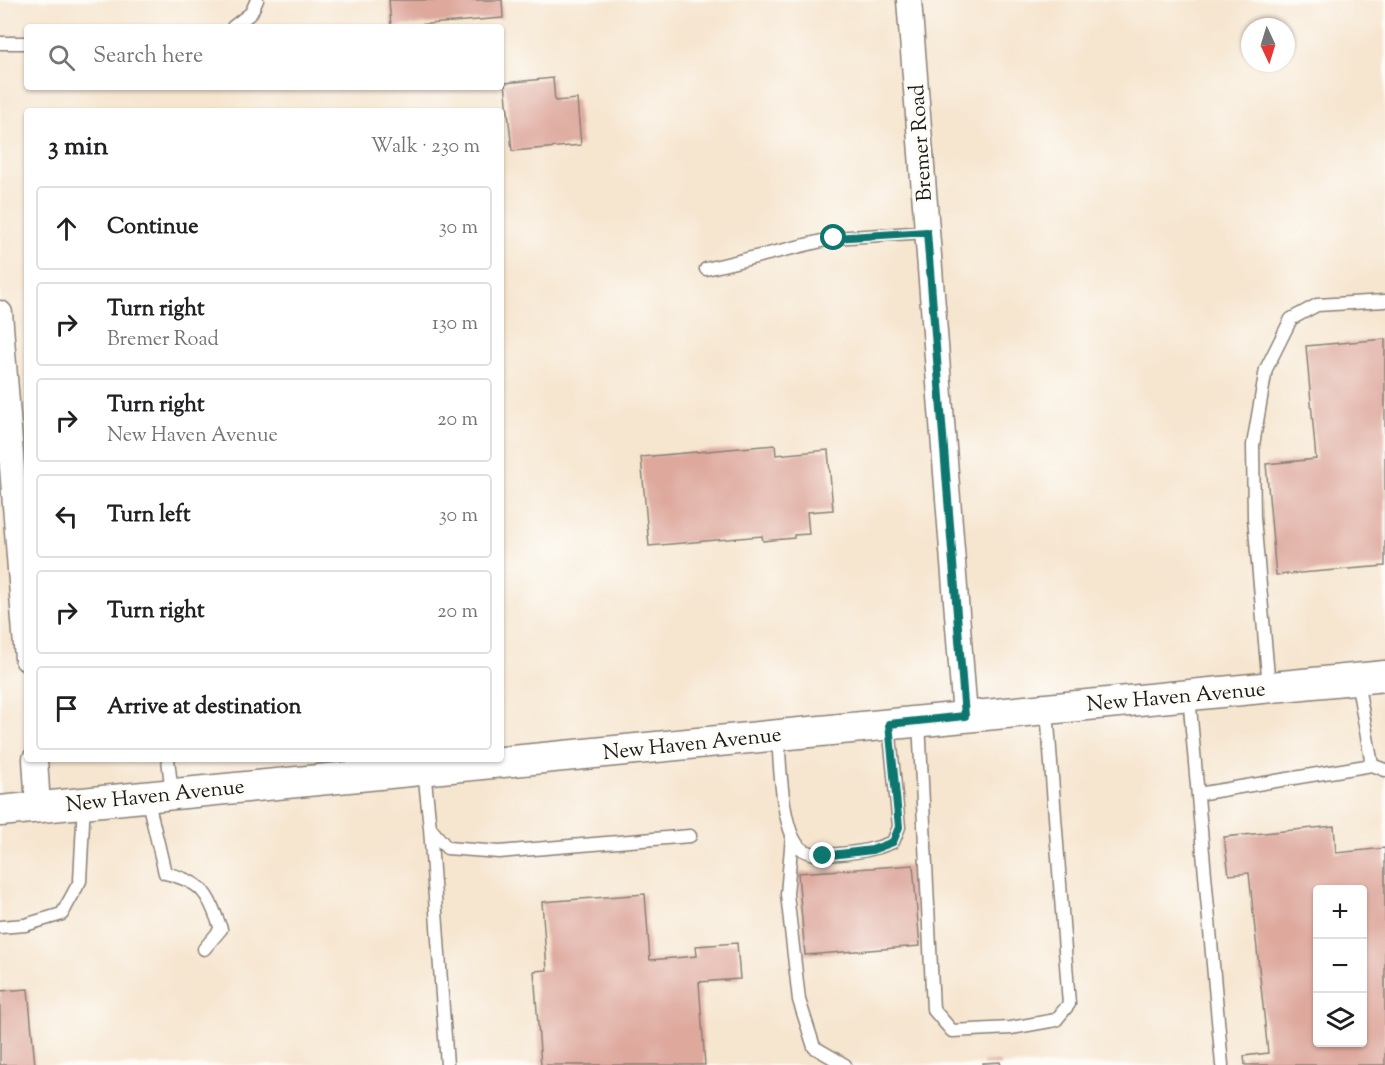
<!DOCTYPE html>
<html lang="en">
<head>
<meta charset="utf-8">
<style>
  :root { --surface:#fff; --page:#f2f2f2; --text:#202124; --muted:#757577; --line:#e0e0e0 }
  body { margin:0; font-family:"Sorts Mill Goudy",serif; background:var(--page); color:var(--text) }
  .controls { position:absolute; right:18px; bottom:18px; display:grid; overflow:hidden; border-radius:6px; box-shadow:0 2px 4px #0004 }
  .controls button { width:54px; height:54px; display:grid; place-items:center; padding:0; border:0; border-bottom:2px solid var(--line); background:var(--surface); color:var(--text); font:30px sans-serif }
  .compass { position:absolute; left:1241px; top:18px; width:54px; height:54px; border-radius:50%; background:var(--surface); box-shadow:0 2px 4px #0004; rotate:176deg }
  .stop { position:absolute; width:18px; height:18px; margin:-14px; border:4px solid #0f766e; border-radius:50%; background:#fff }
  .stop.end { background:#0f766e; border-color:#fff; box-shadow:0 2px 6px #0008 }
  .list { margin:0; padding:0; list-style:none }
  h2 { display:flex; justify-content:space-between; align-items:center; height:78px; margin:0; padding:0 24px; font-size:26px }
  h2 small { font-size:20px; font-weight:400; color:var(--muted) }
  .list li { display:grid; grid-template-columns:39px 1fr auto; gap:18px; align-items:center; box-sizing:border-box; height:84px; margin:0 12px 12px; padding:0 12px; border:2px solid var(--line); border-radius:6px }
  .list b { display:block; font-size:22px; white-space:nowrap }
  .list p { margin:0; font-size:20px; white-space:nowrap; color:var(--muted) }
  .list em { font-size:20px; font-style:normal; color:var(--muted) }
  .icon { flex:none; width:33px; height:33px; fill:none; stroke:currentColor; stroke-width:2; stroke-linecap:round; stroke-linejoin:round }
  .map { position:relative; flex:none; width:1385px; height:1065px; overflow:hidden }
  .search { position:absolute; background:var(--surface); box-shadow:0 2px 4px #0004; left:24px; top:24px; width:480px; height:66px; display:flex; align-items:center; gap:15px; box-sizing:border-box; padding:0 21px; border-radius:6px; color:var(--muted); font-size:22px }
  .panel { position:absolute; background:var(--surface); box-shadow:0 2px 4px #0004; left:24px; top:108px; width:480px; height:654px; border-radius:6px }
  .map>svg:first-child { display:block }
  .building { fill:#dea89d; fill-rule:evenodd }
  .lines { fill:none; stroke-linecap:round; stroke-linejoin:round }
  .service-casing { stroke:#898076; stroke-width:15 }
  .minor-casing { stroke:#898076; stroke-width:27 }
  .tertiary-casing { stroke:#898076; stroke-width:33 }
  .service { stroke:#fff; stroke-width:12 }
  .minor { stroke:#fff; stroke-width:24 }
  .tertiary { stroke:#fff; stroke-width:30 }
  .route { stroke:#0f766e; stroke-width:8 }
  .labels { text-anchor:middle; stroke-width:6; stroke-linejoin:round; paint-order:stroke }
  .street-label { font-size:21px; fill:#1c1c1c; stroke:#fdfcf7 }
</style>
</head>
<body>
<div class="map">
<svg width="1385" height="1065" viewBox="0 0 1385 1065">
  <rect width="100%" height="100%" fill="#fdfcf7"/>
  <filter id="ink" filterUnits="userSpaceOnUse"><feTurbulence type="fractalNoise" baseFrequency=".0167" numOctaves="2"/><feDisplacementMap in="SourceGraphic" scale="12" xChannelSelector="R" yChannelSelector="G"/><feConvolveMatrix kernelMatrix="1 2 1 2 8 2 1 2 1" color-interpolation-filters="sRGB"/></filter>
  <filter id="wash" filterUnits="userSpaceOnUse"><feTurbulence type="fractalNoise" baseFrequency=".008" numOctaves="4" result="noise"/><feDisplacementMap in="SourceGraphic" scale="24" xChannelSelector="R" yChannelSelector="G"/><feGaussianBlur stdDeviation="1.35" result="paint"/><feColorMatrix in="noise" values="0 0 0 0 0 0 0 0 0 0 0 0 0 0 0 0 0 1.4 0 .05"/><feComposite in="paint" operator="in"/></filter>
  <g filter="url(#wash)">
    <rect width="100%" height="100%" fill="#f6e5cf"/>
    <g id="blocks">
      <path class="building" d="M389 0H502L503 18 391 27Z
        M553 78 555 101 577 99 581 145 512 151 505 83Z
        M1385 339V566L1276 575 1266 464 1316 459 1306 346Z
        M775 445 776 455 828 450 833 510 807 512 809 534 794 535V538L763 541 762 536 649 546 641 457Z
        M1334 826 1336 853 1385 848V1065H1245L1244 1056 1268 1053 1249 873 1229 875 1224 837ZM1318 890H1362V1042H1318Z
        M913 865 920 946 805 955 798 873Z
        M645 894 650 960 697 956 696 946 737 943 740 979 699 982 705 1065H541L534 971 547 970 542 902Z
        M28 989 35 1065H0V991Z
        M1000 1062 1001 1065H983V1063Z"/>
    </g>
  </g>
  <g filter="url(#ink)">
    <use href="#blocks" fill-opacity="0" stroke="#898076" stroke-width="1.5"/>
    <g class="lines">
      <g class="service-casing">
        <path id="service" d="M233 27 251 13 257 0
          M0 43H27
          M706 269 834 238 927 232
          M1357 680 1372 765 1385 770
          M1269 687 1254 518 1253 445 1266 369 1291 319 1317 305 1385 301
          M1189 696 1222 1065
          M919 721 933 1009 952 1031 1011 1028 1056 1020 1069 1004 1047 710
          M778 736C780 762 781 836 803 850 814 856 828 855 839 854 859 852 874 850 893 842L899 827 889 725
          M168 759 172 794
          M424 770 430 828 447 848 499 852 690 836
          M1198 794 1372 765
          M147 797 165 873C205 883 207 893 221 929L204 949
          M430 828 447 1065
          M792 836 787 894 799 1000 814 1047 845 1065
          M0 927 25 925 62 914 80 881 84 803"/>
      </g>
      <g class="minor-casing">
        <path id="minor" d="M909 0 965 716
          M0 313 27 659
          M35 759 38 807"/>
      </g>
      <g class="tertiary-casing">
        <path id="tertiary" d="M0 811 1385 676"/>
      </g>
      <use href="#service" class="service"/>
      <use href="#minor" class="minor"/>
      <use href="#tertiary" class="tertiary"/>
    </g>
  </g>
  <g class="lines" filter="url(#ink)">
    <path class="route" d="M823 856 872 850 893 842 899 827 889 724 965 716 927 232 834 238"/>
  </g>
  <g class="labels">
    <g class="street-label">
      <text transform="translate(920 143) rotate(-94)" y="7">Bremer Road</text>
      <text transform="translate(1176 696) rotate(-5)" y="7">New Haven Avenue</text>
      <text transform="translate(692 743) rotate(-6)" y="7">New Haven Avenue</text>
      <text transform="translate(155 795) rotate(-6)" y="7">New Haven Avenue</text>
    </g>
  </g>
</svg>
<div class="controls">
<button>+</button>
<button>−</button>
<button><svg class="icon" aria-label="layers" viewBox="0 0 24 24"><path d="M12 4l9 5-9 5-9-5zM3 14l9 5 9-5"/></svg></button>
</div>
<svg class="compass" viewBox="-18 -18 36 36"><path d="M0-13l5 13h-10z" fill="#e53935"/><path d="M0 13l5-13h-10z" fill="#757577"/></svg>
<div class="stop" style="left:834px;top:238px"></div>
<div class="stop end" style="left:823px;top:856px"></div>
<div class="search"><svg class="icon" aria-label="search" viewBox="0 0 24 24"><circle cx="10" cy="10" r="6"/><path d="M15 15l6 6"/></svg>Search here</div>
<section class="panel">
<h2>3 min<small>Walk · 230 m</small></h2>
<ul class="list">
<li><svg class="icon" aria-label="ahead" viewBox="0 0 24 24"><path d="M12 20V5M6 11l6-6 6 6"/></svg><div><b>Continue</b></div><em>30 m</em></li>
<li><svg class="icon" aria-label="right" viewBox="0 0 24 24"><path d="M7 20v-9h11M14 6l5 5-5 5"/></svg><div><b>Turn right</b><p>Bremer Road</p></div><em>130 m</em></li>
<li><svg class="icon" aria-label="right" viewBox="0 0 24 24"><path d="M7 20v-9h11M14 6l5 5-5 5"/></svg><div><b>Turn right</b><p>New Haven Avenue</p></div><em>20 m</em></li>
<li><svg class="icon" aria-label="left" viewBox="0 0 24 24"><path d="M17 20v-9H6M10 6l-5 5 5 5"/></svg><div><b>Turn left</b></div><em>30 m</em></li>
<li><svg class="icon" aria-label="right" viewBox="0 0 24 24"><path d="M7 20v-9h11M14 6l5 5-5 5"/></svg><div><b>Turn right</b></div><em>20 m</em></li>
<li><svg class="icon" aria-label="arrive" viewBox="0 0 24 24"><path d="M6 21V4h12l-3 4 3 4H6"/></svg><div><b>Arrive at destination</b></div></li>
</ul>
</section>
</div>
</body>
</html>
